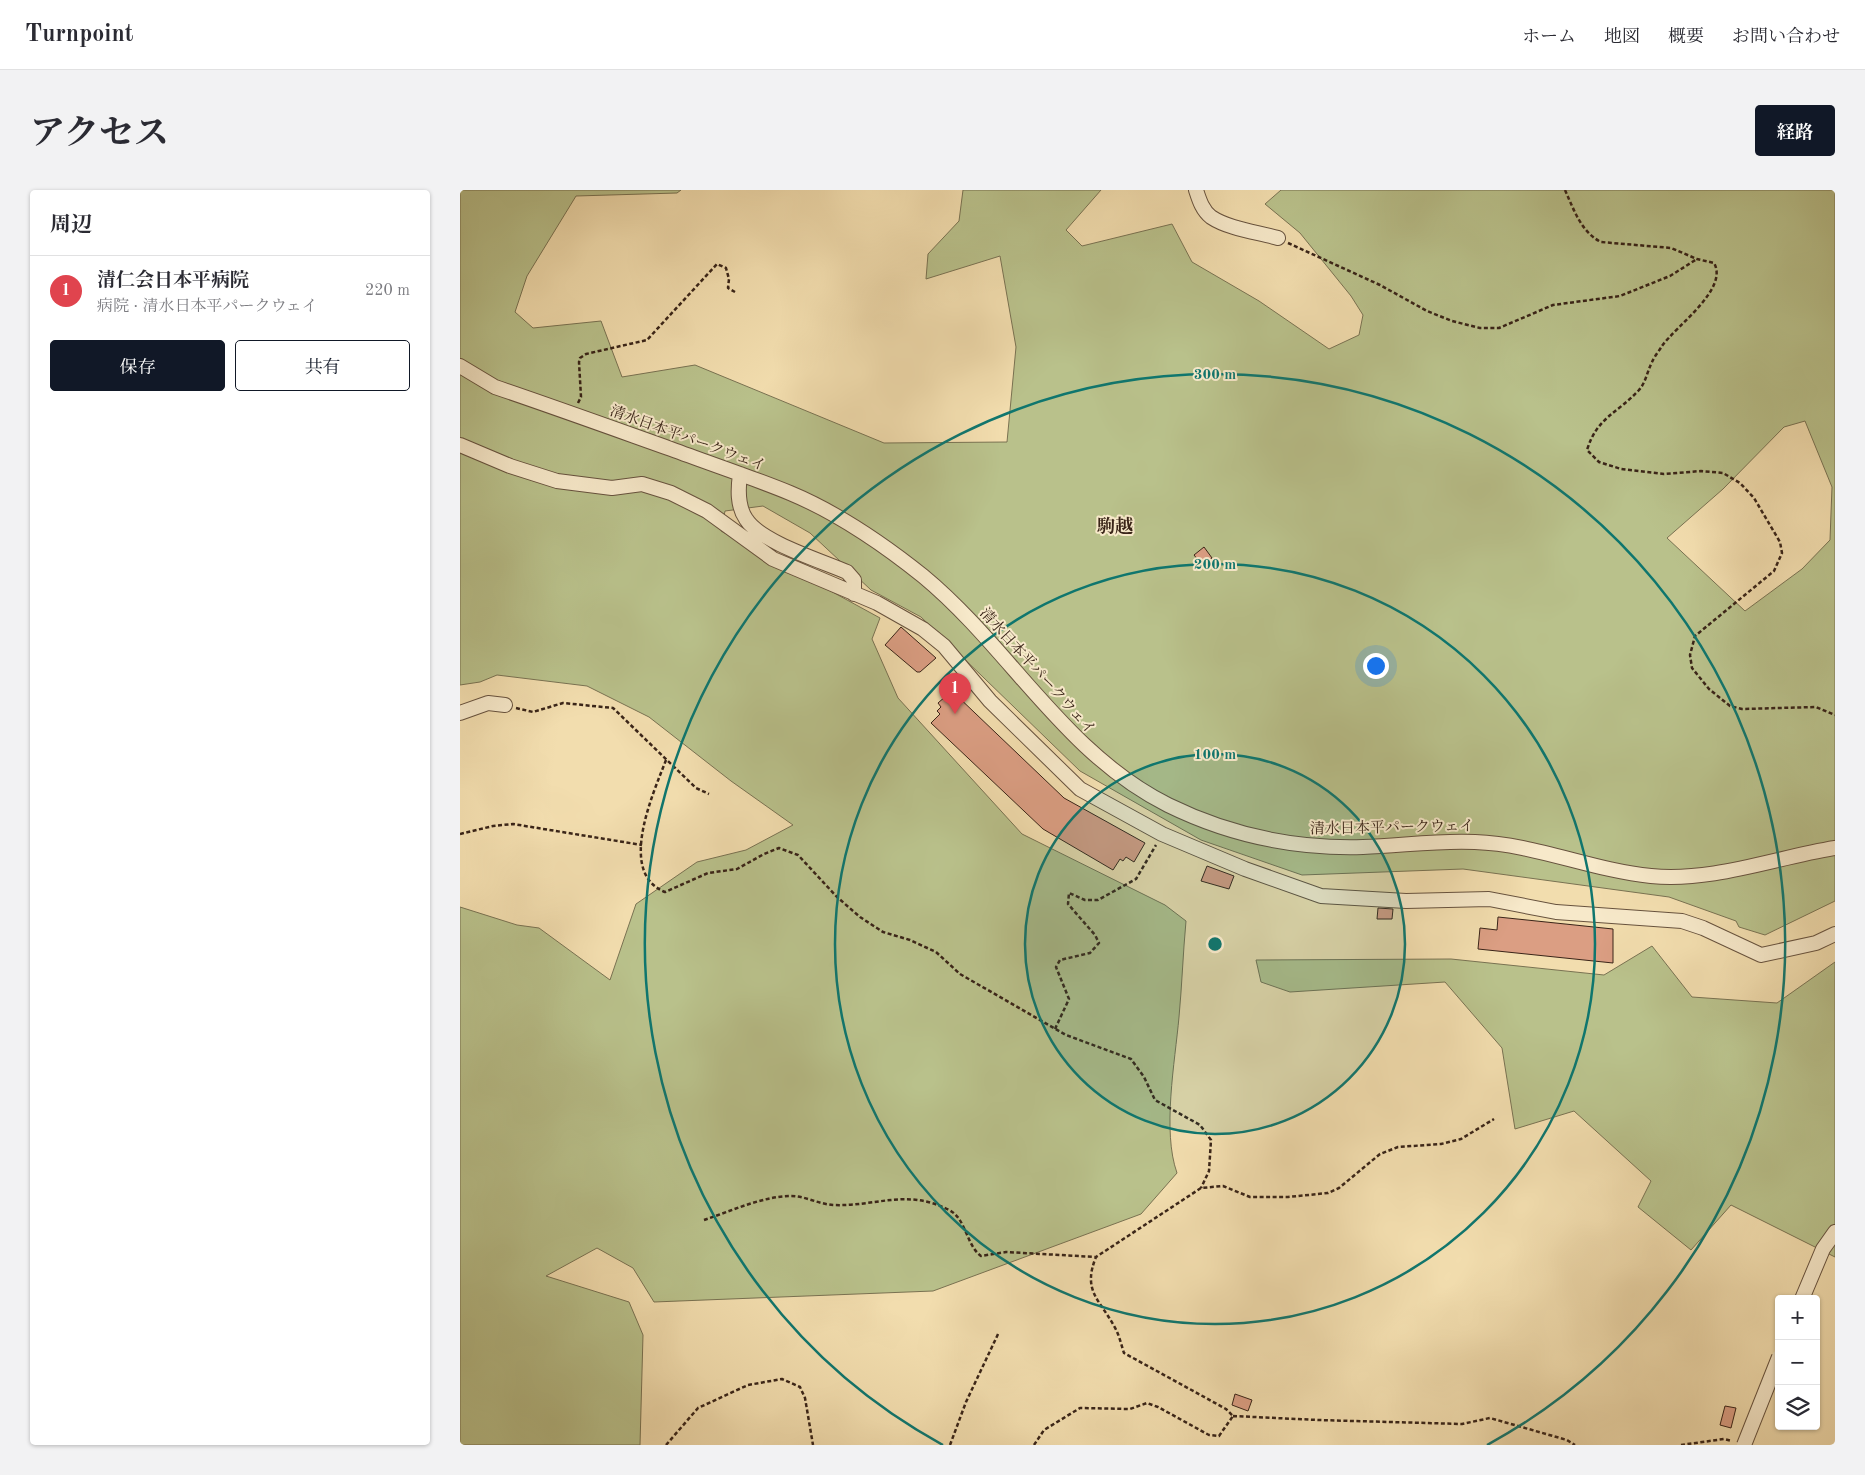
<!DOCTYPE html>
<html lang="ja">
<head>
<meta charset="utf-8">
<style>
  :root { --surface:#fff; --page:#f2f2f3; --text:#2b2b33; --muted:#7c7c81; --line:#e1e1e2; --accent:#111827 }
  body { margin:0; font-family:"Old Standard TT","Noto Serif JP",serif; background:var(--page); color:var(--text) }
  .controls { position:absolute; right:15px; bottom:15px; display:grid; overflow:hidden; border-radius:5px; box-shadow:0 1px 4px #0004 }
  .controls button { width:45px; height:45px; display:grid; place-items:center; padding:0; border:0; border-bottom:1px solid var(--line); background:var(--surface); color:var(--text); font:25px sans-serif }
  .you { position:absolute; left:915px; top:475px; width:18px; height:18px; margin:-12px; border:4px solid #fff; border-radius:50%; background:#1a73e8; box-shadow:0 0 0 8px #1a73e833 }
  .badge { display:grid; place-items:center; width:32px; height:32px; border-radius:50%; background:var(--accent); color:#fff; font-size:16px; font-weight:700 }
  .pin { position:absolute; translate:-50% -41px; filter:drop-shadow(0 1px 2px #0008) }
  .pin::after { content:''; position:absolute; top:26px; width:18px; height:15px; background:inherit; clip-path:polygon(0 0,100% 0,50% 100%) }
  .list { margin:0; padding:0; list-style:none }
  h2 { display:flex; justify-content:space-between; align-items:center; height:65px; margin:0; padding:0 20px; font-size:21px }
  h2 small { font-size:16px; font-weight:400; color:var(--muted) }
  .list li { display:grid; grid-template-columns:32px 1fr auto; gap:15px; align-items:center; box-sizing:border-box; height:70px; padding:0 20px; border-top:1px solid var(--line) }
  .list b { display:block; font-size:19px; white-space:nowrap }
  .list p { margin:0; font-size:16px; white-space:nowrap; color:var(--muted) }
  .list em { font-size:16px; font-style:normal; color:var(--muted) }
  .actions { display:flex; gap:10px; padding:15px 20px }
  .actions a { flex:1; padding:11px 0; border:1px solid var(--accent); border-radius:5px; text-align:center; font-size:18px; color:var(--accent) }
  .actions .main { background:var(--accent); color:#fff }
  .icon { flex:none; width:28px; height:28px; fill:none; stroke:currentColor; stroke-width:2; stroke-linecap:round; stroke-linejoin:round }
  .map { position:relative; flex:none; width:1375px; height:1255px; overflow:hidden; border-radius:5px }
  header { display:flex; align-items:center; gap:30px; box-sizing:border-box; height:70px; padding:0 25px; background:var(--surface); border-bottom:1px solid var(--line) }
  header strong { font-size:24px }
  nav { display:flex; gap:28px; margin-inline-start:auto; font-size:18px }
  .intro { display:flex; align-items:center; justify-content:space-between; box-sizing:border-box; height:120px; padding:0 30px }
  h1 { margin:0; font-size:35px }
  .button { padding:12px 22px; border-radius:5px; background:var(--accent); color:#fff; font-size:18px; font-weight:700 }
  main { display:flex; gap:30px; padding:0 30px }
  aside { flex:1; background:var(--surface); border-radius:5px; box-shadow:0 1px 4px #0004 }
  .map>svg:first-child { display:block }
  .green { fill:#b9c18b; stroke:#797252; fill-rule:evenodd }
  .building { fill:#db9e83; stroke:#392418 }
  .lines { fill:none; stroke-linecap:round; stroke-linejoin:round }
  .minor-casing { stroke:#67523e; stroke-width:16 }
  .path { stroke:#392418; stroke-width:2.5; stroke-dasharray:4 2.5; stroke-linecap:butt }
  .minor { stroke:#f7e9ca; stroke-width:14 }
  .minor-bridge-casing { stroke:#67523e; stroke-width:16; stroke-linecap:butt }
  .minor-bridge { stroke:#f7e9ca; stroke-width:14 }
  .ring { fill:none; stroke:#0f766e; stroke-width:2.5 }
  .labels { text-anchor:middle; stroke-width:4; stroke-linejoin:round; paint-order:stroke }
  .street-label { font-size:15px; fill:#392418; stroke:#f7e9ca }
  .quarter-label { font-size:18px; font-weight:bold; fill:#392418; stroke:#f7e9ca }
  .centre { fill:#0f766e; stroke:#f7e9ca; stroke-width:2.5 }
  .ring-label { font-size:15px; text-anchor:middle; font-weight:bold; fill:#0f766e; stroke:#f7e9ca; stroke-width:4; stroke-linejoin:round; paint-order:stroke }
</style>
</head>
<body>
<header>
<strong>Turnpoint</strong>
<nav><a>ホーム</a><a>地図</a><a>概要</a><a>お問い合わせ</a></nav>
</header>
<div class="intro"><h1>アクセス</h1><a class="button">経路</a></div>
<main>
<aside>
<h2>周辺<small></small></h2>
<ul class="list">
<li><span class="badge" style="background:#e0444e">1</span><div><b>清仁会日本平病院</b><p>病院 · 清水日本平パークウェイ</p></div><em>220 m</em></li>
</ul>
<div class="actions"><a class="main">保存</a><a>共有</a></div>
</aside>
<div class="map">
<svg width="1375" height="1255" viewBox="0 0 1375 1255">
  <rect width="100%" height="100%" fill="#f2ddae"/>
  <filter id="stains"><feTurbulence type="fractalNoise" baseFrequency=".004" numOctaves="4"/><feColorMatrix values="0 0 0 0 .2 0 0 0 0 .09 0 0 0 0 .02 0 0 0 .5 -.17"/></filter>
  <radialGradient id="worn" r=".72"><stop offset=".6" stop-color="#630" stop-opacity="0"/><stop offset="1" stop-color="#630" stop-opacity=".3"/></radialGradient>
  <path class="green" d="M0 0H221L217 3 116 6 67 86 55 122 73 138 141 131 162 187 235 175 424 253 547 252 556 157 540 66 466 89 468 64 499 31 503 0H641L606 40 622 56 712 34 732 72 799 111 869 159 899 145 903 125 891 106 840 43 805 14 821 0H1375V711L1305 745 1279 737 1276 731 1209 707 1003 679 842 685 741 650 620 581 461 427 411 400 350 343 303 316 265 321 261 341 420 428 412 449 438 508 562 644 705 715 726 731C723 763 722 795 719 827 715 872 702 941 717 983L681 1024 473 1101 194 1112 173 1078 137 1058 86 1086 169 1112 183 1145 180 1255H0V717L57 735 79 738 150 790 176 714 237 672 286 660 333 635 271 591 189 527 127 496 37 485 20 492 0 495ZM1345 231 1372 297 1370 350 1342 379 1285 421 1207 348 1263 299 1324 237Z
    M1192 756 1232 807 1317 813 1375 772V1067L1271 1015 1231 1060 1178 1017 1191 991 1114 921 1055 939 1042 858 985 792 830 802 801 792 796 770 991 769 1144 785Z"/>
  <path class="building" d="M744 357 752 368 742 375 734 365Z
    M441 437 476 468 460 482H457L425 455Z
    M493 502 604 608 685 653 674 672 666 667 663 671 660 669 653 680 583 639 471 533 480 524 477 521 481 517 478 513 486 506 488 508Z
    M747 676 774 686 769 699 741 691Z
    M918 718 933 719 932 729H917Z
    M1038 727 1153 739V773L1018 759 1020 738 1037 740Z
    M775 1204 792 1210 788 1221 772 1215Z
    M1265 1216 1276 1218 1271 1238 1260 1235Z"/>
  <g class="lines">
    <g class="minor-casing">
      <path id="minor" d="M736 0C739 9 742 20 751 27 769 39 797 42 818 48
        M0 176 35 197C94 217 152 238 211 259 251 274 291 287 330 303 378 323 423 354 463 386 550 458 604 563 708 615 769 645 834 659 903 657 940 656 977 650 1015 652 1075 654 1131 680 1191 686 1253 692 1314 668 1375 658
        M0 255 50 276 97 291 152 298 182 294 211 303 247 321 313 369 417 413 463 439 484 456 530 511 620 599 702 644 785 679 861 706 946 711 1029 709 1096 722 1222 731 1243 738 1301 765 1356 753 1375 744
        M280 284C278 299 277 316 286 329 300 352 362 371 387 382L394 390V404
        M0 523 28 513 45 515
        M1342 1109 1363 1059 1375 1042"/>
    </g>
    <path class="path" d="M1105 0C1114 20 1121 42 1141 52L1211 58 1237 69 1254 73C1269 99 1216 136 1202 156 1199 161 1194 167 1192 172 1187 182 1186 192 1179 200 1158 223 1137 227 1127 260L1139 272 1161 279 1204 284 1241 281 1263 283 1280 293 1294 308 1320 352 1322 363 1314 381 1235 446 1230 465 1232 478 1249 499 1270 516 1282 519 1356 517 1375 525
      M828 53 920 95 967 121 992 131 1020 138H1039L1093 115 1160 106 1210 86 1237 69
      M118 213 121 207 119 172 120 168 126 164 187 150 257 74 266 78 269 89 268 98 275 102
      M56 518 73 522 103 513 153 518 236 598 249 604
      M206 570C193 604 157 683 205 702L248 683 277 679 304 664 319 658 338 665 377 707 400 727 423 742 450 750 476 762 500 784 606 845 671 869 684 887 695 910 740 935 751 950 749 981 741 998
      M0 644 33 636 53 634 182 655
      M595 839 609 809 596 777 600 770 630 763 639 753 635 745 608 714 609 703 625 710H638L676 689 696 655
      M244 1030C271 1021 301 1007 329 1006 343 1005 358 1014 373 1015 415 1017 447 998 489 1020 506 1028 506 1055 521 1066L546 1062 636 1067
      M773 1226 858 1230 1002 1234 1030 1228 1107 1250 1115 1255
      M206 1255 238 1218 288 1195 322 1189 340 1197 345 1208 353 1255
      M490 1255 506 1212 539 1142
      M574 1255 584 1240 620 1218 670 1219 687 1213 698 1217 749 1245 759 1246 773 1226 766 1219 664 1163C661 1154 659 1144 654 1136 640 1110 622 1101 636 1067L741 998 763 996 790 1007H828L868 1003 879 998 920 964 938 957 981 954 1001 949 1034 929
      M1221 1255 1264 1249 1272 1251"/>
    <use href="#minor" class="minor"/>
    <g class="minor-bridge-casing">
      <path id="minor-bridge" d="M1284 1255 1319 1167"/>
    </g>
    <use href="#minor-bridge" class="minor-bridge"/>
  </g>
  <circle cx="755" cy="754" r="190" fill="#0f766e" fill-opacity=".12"/>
  <g class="ring">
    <circle cx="755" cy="754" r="190"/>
    <circle cx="755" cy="754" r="380"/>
    <path d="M483 1255A570 570 0 1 1 1027 1255"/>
  </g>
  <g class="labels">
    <g class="street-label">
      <text transform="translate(228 248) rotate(20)" y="5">清水日本平パークウェイ</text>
      <text transform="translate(578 481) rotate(48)" y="5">清水日本平パークウェイ</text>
      <text transform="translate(932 637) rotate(-1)" y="5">清水日本平パークウェイ</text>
    </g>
    <g class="quarter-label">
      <text x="655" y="342">駒越</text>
    </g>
  </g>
  <circle cx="755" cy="754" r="8" class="centre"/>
  <g class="ring-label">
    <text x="755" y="189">300 m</text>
    <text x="755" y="379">200 m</text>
    <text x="755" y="569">100 m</text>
  </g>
  <rect width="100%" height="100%" filter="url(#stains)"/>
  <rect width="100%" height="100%" fill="url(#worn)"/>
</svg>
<div class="controls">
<button>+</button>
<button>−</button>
<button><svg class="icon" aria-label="layers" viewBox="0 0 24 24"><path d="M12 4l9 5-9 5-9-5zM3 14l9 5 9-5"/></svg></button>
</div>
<div class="you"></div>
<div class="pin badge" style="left:495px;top:524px;background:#e0444e">1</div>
</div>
</main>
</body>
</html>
